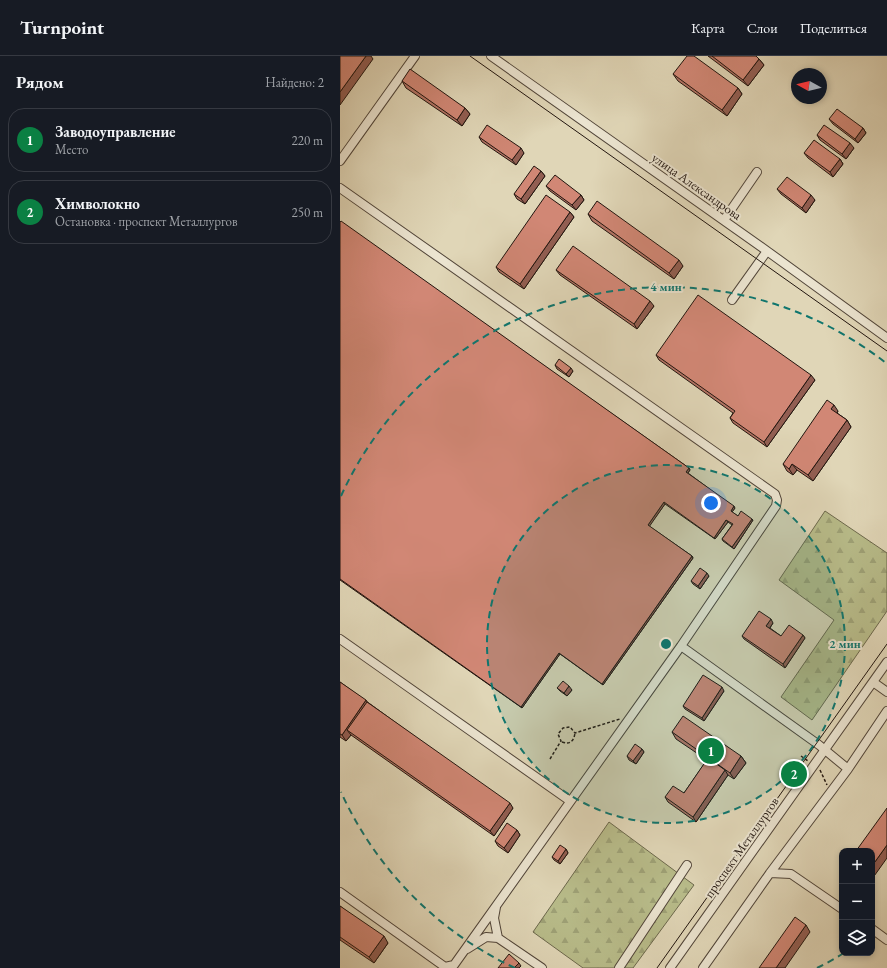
<!DOCTYPE html>
<html lang="ru">
<head>
<meta charset="utf-8">
<style>
  :root { --surface:#171b24; --page:#20242c; --text:#f1f3f6; --muted:#9ea1a6; --line:#363941; --accent:#0b8043 }
  body { margin:0; font-family:"EB Garamond",serif; background:var(--page); color:var(--text) }
  .controls { position:absolute; right:12px; bottom:12px; display:grid; overflow:hidden; border-radius:8px; box-shadow:0 2px 6px #0003 }
  .controls button { width:36px; height:36px; display:grid; place-items:center; padding:0; border:0; border-bottom:1px solid var(--line); background:var(--surface); color:var(--text); font:20px sans-serif }
  .compass { position:absolute; left:451px; top:12px; width:36px; height:36px; border-radius:50%; background:var(--surface); box-shadow:0 2px 6px #0003; rotate:278deg }
  .you { position:absolute; left:371px; top:447px; width:14px; height:14px; margin:-10px; border:3px solid #fff; border-radius:50%; background:#1a73e8; box-shadow:0 0 0 6px #1a73e833 }
  .badge { display:grid; place-items:center; width:26px; height:26px; border-radius:50%; background:var(--accent); color:#fff; font-size:13px; font-weight:700 }
  .pin { position:absolute; translate:-50% -50%; border:2px solid #fff; box-shadow:0 1px 4px #0006 }
  .list { margin:0; padding:0; list-style:none }
  h2 { display:flex; justify-content:space-between; align-items:center; height:52px; margin:0; padding:0 16px; font-size:17px }
  h2 small { font-size:13px; font-weight:400; color:var(--muted) }
  .list li { display:grid; grid-template-columns:26px 1fr auto; gap:12px; align-items:center; box-sizing:border-box; height:64px; margin:0 8px 8px; padding:0 8px; border:1px solid var(--line); border-radius:16px }
  .list b { display:block; font-size:15px; white-space:nowrap }
  .list p { margin:0; font-size:13px; white-space:nowrap; color:var(--muted) }
  .list em { font-size:13px; font-style:normal; color:var(--muted) }
  .icon { flex:none; width:22px; height:22px; fill:none; stroke:currentColor; stroke-width:2; stroke-linecap:round; stroke-linejoin:round }
  .map { position:relative; flex:none; width:547px; height:912px; overflow:hidden }
  header { display:flex; align-items:center; gap:24px; box-sizing:border-box; height:56px; padding:0 20px; background:var(--surface); border-bottom:1px solid var(--line) }
  header strong { font-size:19px }
  nav { display:flex; gap:22px; margin-inline-start:auto; font-size:14px }
  main { display:flex }
  aside { flex:1; background:var(--surface) }
  .map>svg:first-child { display:block }
  .forest { fill:url(#forest-firs); stroke:#6c684c }
  .lines { fill:none; stroke-linecap:round; stroke-linejoin:round }
  .minor-casing { stroke:#514539; stroke-width:10 }
  .path { stroke:#21150f; stroke-width:1.5; stroke-dasharray:3 2; stroke-linecap:butt }
  .minor { stroke:#ebe4d0; stroke-width:8 }
  .tram { stroke:#21150f; stroke-width:1 }
  .wall { fill:#b47465; stroke:#21150f }
  .shaded-wall { fill:#925e52; stroke:#21150f }
  .building { fill:#d18775; stroke:#21150f }
  .ring { fill:none; stroke:#0f766e; stroke-width:2; stroke-dasharray:7 5 }
  .labels { text-anchor:middle; stroke-width:4; stroke-linejoin:round; paint-order:stroke }
  .street-label { font-size:13px; fill:#21150f; stroke:#ebe4d0 }
  .centre { fill:#0f766e; stroke:#ebe4d0; stroke-width:2 }
  .ring-label { font-size:12px; text-anchor:middle; font-weight:bold; fill:#0f766e; stroke:#ebe4d0; stroke-width:4; stroke-linejoin:round; paint-order:stroke }
</style>
</head>
<body>
<header>
<strong>Turnpoint</strong>
<nav><a>Карта</a><a>Слои</a><a>Поделиться</a></nav>
</header>
<main>
<aside>
<h2>Рядом<small>Найдено: 2</small></h2>
<ul class="list">
<li><span class="badge">1</span><div><b>Заводоуправление</b><p>Место</p></div><em>220 m</em></li>
<li><span class="badge">2</span><div><b>Химволокно</b><p>Остановка · проспект Металлургов</p></div><em>250 m</em></li>
</ul>
</aside>
<div class="map">
<svg width="547" height="912" viewBox="0 0 547 912">
  <defs>
    <pattern id="forest-firs" width="22" height="20" patternUnits="userSpaceOnUse"><rect width="22" height="20" fill="#b8bc8a"/><path d="M5 1l3.5 6h-7zM16 11l3.5 6h-7z" fill="#9ea176"/></pattern>
  </defs>
  <rect width="100%" height="100%" fill="#e0d6b7"/>
  <filter id="stains"><feTurbulence type="fractalNoise" baseFrequency=".005" numOctaves="4"/><feColorMatrix values="0 0 0 0 .2 0 0 0 0 .09 0 0 0 0 .02 0 0 0 .5 -.17"/></filter>
  <radialGradient id="worn" r=".72"><stop offset=".6" stop-color="#630" stop-opacity="0"/><stop offset="1" stop-color="#630" stop-opacity=".3"/></radialGradient>
  <path class="forest" d="M485 455 547 497V555L472 664 441 641 494 564 439 524Z
    M269 766 354 829 293 912H243L193 876Z"/>
  <g class="lines">
    <g class="minor-casing">
      <path id="minor" d="M151 0 427 195 547 282
        M0 105 75 0
        M0 132 435 438 437 444 436 450 341 590 114 909 105 911 0 836
        M384 164 417 116
        M392 244 427 195
        M0 583 230 745
        M341 590 479 689 508 713
        M533 626 547 636
        M430 817 451 818 502 853
        M156 851 154 862 158 882
        M532 873 547 884
        M127 893 146 881 158 882 202 912
        M279 912 347 809
        M330 912 547 606
        M363 912 430 817 508 713 547 655"/>
    </g>
    <path class="path" d="M222 686C230 689 234 685 235 677
      M461 700 468 705
      M210 703 221 685 218 678 223 672 230 671 235 677 280 663
      M480 714 487 729"/>
    <use href="#minor" class="minor"/>
    <path class="tram" d="M130 0 547 295
      M317 912 547 588"/>
  </g>
  <path class="wall" d="M368 0H416L419 3 424 9 408 30Z
    M333 18 398 32 402 38 387 60 338 25Z
    M62 25 125 52 130 58 122 70 66 32Z
    M489 63 523 72 526 77 518 87 493 68Z
    M477 79 514 92 506 103 480 84Z
    M139 81 184 97 176 109 142 86Z
    M464 97 500 103 503 108 493 121 468 102Z
    M201 115 205 120 185 148 177 143 174 138Z
    M206 130 241 139 244 144 236 154 210 135Z
    M437 133 475 144 466 157 441 138Z
    M230 156 234 161 184 233 159 216 156 211Z
    M248 158 343 210 334 223 252 165Z
    M0 166 349 412 350 414 348 417 395 452 392 456 398 460 413 464 394 493 383 485 382 483 392 469 388 466 375 483 325 448 309 470 352 500 353 502 263 629 220 598 182 652 0 524Z
    M216 214 314 250 297 273 220 219Z
    M316 299 475 324 427 391 393 367 390 362 393 357 319 304Z
    M215 309 233 315 229 321 217 313Z
    M498 355 497 357 507 364 511 371 473 425 457 414 453 419 447 415 443 408Z
    M369 520 360 533 353 528 351 525Z
    M433 567 430 572 441 580 463 579 465 582 445 612 404 583 402 580Z
    M0 626 173 752 154 780 11 679 6 685 0 681Z
    M217 632 232 634 227 640 220 635Z
    M384 635 364 665 345 653 343 650Z
    M332 676 401 700 406 707 394 723 388 719 356 766 328 746 325 741 344 737 367 704 336 683Z
    M302 693 304 696 296 708 289 704 287 700Z
    M177 774 180 779 168 797 158 790 155 785Z
    M226 793 228 797 220 808 214 804 212 801Z
    M0 850 48 887 34 907 0 884Z"/>
  <path class="shaded-wall" d="M26 0H31L33 3 0 49V36Z
    M419 3 424 9 408 30 403 24Z
    M398 32 402 38 387 60 382 54Z
    M125 52 130 58 122 70 117 64Z
    M523 72 526 77 518 87 515 83Z
    M510 87 514 92 506 103 502 98Z
    M181 92 184 97 176 109 172 104Z
    M500 103 503 108 493 121 490 116Z
    M201 115 205 120 185 148 181 143Z
    M241 139 244 144 236 154 232 149Z
    M471 139 475 144 466 157 462 152Z
    M230 156 234 161 184 233 180 228Z
    M339 204 343 210 334 223 329 217Z
    M310 245 314 250 297 273 294 268Z
    M231 312 233 315 229 321 226 318Z
    M471 319 475 324 427 391 424 386Z
    M494 349 498 355 495 360 491 353Z
    M507 364 511 371 473 425 468 419Z
    M452 408 457 414 453 419 449 413Z
    M349 412 350 414 347 418 346 416Z
    M324 446 325 448 309 471 308 469Z
    M394 450 395 452 392 456 391 455Z
    M412 463 413 464 394 493 392 491Z
    M386 464 388 466 375 483 374 482Z
    M352 500 353 502 263 629 262 628Z
    M367 517 369 520 360 533 358 530Z
    M431 563 433 567 429 573 426 570Z
    M463 579 465 582 445 612 443 608Z
    M219 597 220 598 182 652 181 651Z
    M229 630 232 634 227 640 224 637Z
    M382 631 384 635 364 665 362 662Z
    M26 644 30 651 7 674 11 679 6 685 2 679Z
    M302 693 304 696 296 708 293 705Z
    M401 700 406 707 394 723 390 717Z
    M385 714 388 719 356 766 353 761Z
    M170 747 173 752 154 780 150 775Z
    M177 774 180 779 168 797 164 792Z
    M547 789V802L532 823V810Z
    M226 793 228 797 220 808 218 805Z
    M466 869 470 876 445 912H436Z
    M44 880 48 887 34 907 29 901Z
    M179 907 181 910 179 912H174Z"/>
  <path class="building" d="M0 0H26L0 36Z
    M347 0H354L398 32 382 54 333 18Z
    M372 0H416L419 3 403 24Z
    M70 13 125 52 117 64 62 25Z
    M497 53 523 72 515 83 489 63Z
    M147 69 181 92 172 104 139 81Z
    M484 69 510 87 502 98 477 79Z
    M474 84 500 103 490 116 464 97Z
    M194 110 201 115 181 143 174 138Z
    M215 119 241 139 232 149 206 130Z
    M447 121 471 139 462 152 437 133Z
    M206 139 230 156 180 228 156 211Z
    M257 145 339 204 329 217 248 158Z
    M1 165 349 412 346 416 394 450 391 455 398 460 401 455 412 463 392 491 382 483 393 468 386 464 374 482 324 446 308 469 352 500 262 628 219 597 181 651 0 523V166Z
    M233 190 310 245 294 268 216 214Z
    M358 239 471 319 424 386 390 362 395 355 316 299Z
    M219 303 231 312 226 318 215 309Z
    M487 344 494 349 491 353 507 364 468 419 452 408 449 413 443 408Z
    M360 512 367 517 358 530 351 525Z
    M419 555 431 563 426 570 441 580 449 569 463 579 443 608 402 580Z
    M363 619 382 631 362 662 343 650Z
    M223 625 229 630 224 637 217 632Z
    M0 626 26 644 2 679 0 678Z
    M27 646 170 747 150 775 7 674Z
    M343 660 401 700 390 717 332 676Z
    M295 688 302 693 293 705 287 700Z
    M368 702 385 714 353 761 325 741 333 730 344 737Z
    M547 752V789L532 810V795H516Z
    M167 767 177 774 164 792 155 785Z
    M220 789 226 793 218 805 212 801Z
    M0 850 44 880 29 901 0 881Z
    M455 861 466 869 436 912H419Z
    M169 898 179 907 174 912H158Z"/>
  <circle cx="326" cy="588" r="179" fill="#0f766e" fill-opacity=".12"/>
  <g class="ring">
    <circle cx="326" cy="588" r="179"/>
    <path d="M504 897A357 357 0 0 1 477 912M175 912A357 357 0 0 1 1 736M1 440A357 357 0 0 1 546 307"/>
  </g>
  <g class="labels">
    <g class="street-label">
      <text transform="translate(357 130) rotate(35)" y="5">улица Александрова</text>
      <text transform="translate(401 791) rotate(-55)" y="5">проспект Металлургов</text>
    </g>
  </g>
  <circle cx="326" cy="588" r="6" class="centre"/>
  <g class="ring-label">
    <text x="326" y="235">4 мин</text>
    <text x="505" y="592">2 мин</text>
  </g>
  <rect width="100%" height="100%" filter="url(#stains)"/>
  <rect width="100%" height="100%" fill="url(#worn)"/>
</svg>
<div class="controls">
<button>+</button>
<button>−</button>
<button><svg class="icon" aria-label="layers" viewBox="0 0 24 24"><path d="M12 4l9 5-9 5-9-5zM3 14l9 5 9-5"/></svg></button>
</div>
<svg class="compass" viewBox="-18 -18 36 36"><path d="M0-13l5 13h-10z" fill="#e53935"/><path d="M0 13l5-13h-10z" fill="#9ea1a6"/></svg>
<div class="you"></div>
<div class="pin badge" style="left:371px;top:695px">1</div>
<div class="pin badge" style="left:454px;top:718px">2</div>
</div>
</main>
</body>
</html>
